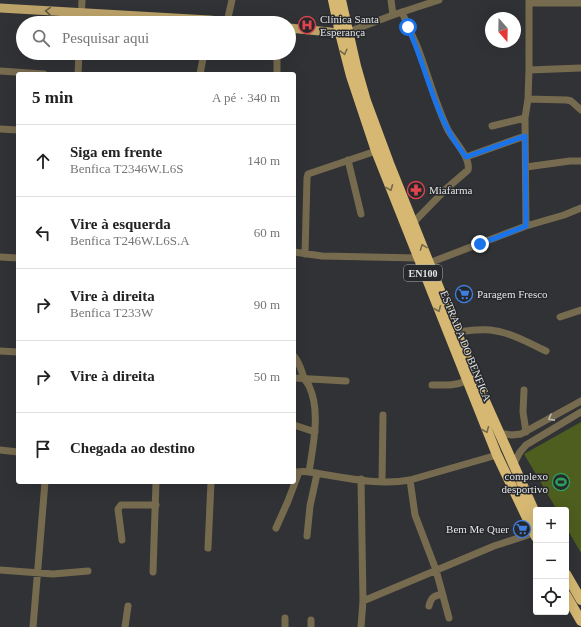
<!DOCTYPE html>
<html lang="pt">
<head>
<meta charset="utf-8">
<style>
  :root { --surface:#fff; --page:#f6f6f6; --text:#222; --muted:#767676; --line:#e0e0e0 }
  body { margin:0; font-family:Georgia,serif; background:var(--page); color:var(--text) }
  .controls { position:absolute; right:12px; bottom:12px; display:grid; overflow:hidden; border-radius:4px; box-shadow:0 4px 16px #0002 }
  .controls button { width:36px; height:36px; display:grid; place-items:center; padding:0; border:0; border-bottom:1px solid var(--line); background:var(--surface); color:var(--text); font:20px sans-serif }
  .compass { position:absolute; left:485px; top:12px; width:36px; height:36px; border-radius:50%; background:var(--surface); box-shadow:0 4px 16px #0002; rotate:160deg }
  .stop { position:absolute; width:12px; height:12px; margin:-9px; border:3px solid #1a73e8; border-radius:50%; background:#fff }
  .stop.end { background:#1a73e8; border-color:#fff; box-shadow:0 1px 4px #0008 }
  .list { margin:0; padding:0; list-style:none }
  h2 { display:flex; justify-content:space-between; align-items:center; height:52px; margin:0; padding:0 16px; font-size:17px }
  h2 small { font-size:13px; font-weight:400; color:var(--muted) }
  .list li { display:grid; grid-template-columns:26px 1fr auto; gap:12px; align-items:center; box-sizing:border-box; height:72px; padding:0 16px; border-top:1px solid var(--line) }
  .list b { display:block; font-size:15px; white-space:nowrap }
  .list p { margin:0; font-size:13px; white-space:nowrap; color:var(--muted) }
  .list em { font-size:13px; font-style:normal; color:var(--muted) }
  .icon { flex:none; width:22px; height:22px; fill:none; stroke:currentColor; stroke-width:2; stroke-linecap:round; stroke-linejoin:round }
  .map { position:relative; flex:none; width:581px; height:627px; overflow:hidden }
  .search { position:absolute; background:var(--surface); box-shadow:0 4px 16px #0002; left:16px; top:16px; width:280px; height:44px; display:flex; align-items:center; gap:10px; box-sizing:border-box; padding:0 14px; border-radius:22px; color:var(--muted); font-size:15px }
  .panel { position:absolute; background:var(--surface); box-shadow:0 4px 16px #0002; left:16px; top:72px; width:280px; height:412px; border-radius:4px }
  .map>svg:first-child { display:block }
  .pitch { fill:#4e5e1e }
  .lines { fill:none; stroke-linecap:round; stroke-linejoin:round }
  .minor { stroke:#776b4f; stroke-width:7 }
  .major { stroke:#bba269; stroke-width:9 }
  .highway { stroke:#d6b872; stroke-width:10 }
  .oneway { stroke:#625944 }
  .oneway2 { stroke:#75694b }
  .oneway3 { stroke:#bdb9b0 }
  .route { stroke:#1a73e8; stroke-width:5 }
  .labels { text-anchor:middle; stroke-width:3; stroke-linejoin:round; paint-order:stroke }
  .shield { fill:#26282b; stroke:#aaabad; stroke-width:1 }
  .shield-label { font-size:10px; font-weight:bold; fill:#e2e3e5 }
  .poi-label { font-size:11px; fill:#e2e3e5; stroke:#26282b; text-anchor:start }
  .street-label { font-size:11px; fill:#e2e3e5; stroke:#26282b }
</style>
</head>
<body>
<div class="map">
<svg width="581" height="627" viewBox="0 0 581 627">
  <rect width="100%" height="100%" fill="#303235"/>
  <path class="pitch" d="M581 422V553L566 527V510H557L524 454Z"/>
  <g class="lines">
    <path class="minor" d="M391 0 393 15
      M529 3H581
      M402 12C407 24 412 35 417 46 428 74 435 103 448 130 454 141 471 158 468 170L446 189 413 223
      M227 22 232 0
      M81 23 82 0
      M348 32 393 15 439 0
      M277 53V74
      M529 70 581 68
      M0 71 44 74
      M78 74 79 53
      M200 74 204 53
      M528 99 567 100 571 101 581 110
      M492 126 525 118
      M0 129 18 130
      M466 157 525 136
      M348 160 361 214
      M526 167 570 161H581
      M526 226 525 118 528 99 529 70V0
      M294 252 322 256 418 258
      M305 254 307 178 308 174 376 151
      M0 257 18 258
      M429 263 526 226 564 215 581 208
      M560 317 581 310
      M456 332C467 331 479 329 490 330 510 332 529 343 546 351
      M0 351 18 352
      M294 356C300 363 301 370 304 378 305 381 308 383 309 386 321 411 313 446 309 472
      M294 378 346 381
      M432 385C444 385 455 386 466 381
      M524 390 523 412 526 432
      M294 425 315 432
      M498 433 512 435 521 434 581 401
      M0 450 18 452
      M513 465 520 452 526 445 581 412
      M294 472C299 472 304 471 309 472 342 477 378 486 410 480L497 455
      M410 480 415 515 436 570 449 618
      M382 482 383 415
      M276 528 288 501 299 472
      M307 536 310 506 317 474
      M122 540 118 509 121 505H156
      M208 548 211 482
      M0 570 53 574 88 571
      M153 572 156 482
      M363 601 494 546 534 533
      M429 606C431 597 434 596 442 594
      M33 627 45 482
      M125 627 128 606
      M285 627V618
      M311 627V620
      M361 627 363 601 361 479"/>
    <path class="major" d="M0 8 209 20 241 23
      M289 28 340 33"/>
    <path class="highway" d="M333 0 340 33 351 76 376 151 497 455 536 537
      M341 0 356 66 366 101 389 163 477 383 536 515
      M566 574 581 600
      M566 595 581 621"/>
  </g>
  <defs><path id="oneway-chevron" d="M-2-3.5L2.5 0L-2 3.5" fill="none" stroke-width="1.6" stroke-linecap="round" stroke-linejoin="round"/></defs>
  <use class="oneway" href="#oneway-chevron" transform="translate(48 11) rotate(-177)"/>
  <g class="oneway2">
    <use href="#oneway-chevron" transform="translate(344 52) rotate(76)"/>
    <use href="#oneway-chevron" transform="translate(390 188) rotate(68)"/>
    <use href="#oneway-chevron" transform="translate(423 247) rotate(-111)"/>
    <use href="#oneway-chevron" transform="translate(438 309) rotate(68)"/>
    <use href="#oneway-chevron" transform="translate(486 430) rotate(68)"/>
  </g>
  <use class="oneway3" href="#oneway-chevron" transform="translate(551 418) rotate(151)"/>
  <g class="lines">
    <path class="route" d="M408 27C424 63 432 102 452 137 456 144 461 150 466 157L525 136 526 226 480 244"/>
  </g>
  <defs>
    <g id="hospital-ring" transform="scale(0.9)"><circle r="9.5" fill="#26282b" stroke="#e0444e" stroke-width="1.5"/><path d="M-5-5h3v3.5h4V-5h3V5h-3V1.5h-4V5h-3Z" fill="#e0444e"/></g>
    <g id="pharmacy-ring" transform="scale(0.9)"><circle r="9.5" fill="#26282b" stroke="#e0444e" stroke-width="1.5"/><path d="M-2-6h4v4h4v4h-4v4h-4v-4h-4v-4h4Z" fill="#e0444e"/></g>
    <g id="supermarket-ring" transform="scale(0.9)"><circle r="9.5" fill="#26282b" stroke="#3f7fe0" stroke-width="1.5"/><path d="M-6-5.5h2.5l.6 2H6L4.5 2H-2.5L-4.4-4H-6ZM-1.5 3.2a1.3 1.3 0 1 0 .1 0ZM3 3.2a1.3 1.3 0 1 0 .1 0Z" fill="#3f7fe0"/></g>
    <g id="stadium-ring" transform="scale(0.9)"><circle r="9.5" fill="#26282b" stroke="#2e9e5b" stroke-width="1.5"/><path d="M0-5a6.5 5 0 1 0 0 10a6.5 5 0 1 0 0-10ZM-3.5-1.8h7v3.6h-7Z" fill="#2e9e5b"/></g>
  </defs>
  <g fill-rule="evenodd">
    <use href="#hospital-ring" x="307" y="25"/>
    <use href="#pharmacy-ring" x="416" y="190"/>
    <use href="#supermarket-ring" x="464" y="294"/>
    <use href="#stadium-ring" x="561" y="482"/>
    <use href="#supermarket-ring" x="522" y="529"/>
  </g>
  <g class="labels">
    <rect class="shield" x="404" y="265" width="38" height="16" rx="3"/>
    <g class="shield-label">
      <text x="423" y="277">EN100</text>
    </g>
    <g class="poi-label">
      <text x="320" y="23">Clínica Santa<tspan x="320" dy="13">Esperança</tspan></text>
      <text x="429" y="194">Miafarma</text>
      <text x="477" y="298">Paragem Fresco</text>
      <text x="548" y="480" text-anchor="end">complexo<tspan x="548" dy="13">desportivo</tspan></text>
      <text x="509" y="533" text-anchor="end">Bem Me Quer</text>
    </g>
    <g class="street-label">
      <text transform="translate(466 346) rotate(68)" y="4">ESTRADA DO BENFICA</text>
    </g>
  </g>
</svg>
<div class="controls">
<button>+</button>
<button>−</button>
<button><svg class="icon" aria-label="locate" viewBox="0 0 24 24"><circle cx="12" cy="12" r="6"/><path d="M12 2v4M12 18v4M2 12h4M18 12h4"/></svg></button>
</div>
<svg class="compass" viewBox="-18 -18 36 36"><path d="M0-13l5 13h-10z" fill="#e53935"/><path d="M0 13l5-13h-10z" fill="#767676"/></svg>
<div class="stop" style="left:408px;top:27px"></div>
<div class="stop end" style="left:480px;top:244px"></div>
<div class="search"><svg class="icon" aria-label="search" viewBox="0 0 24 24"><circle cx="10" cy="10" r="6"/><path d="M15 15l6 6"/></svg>Pesquisar aqui</div>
<section class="panel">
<h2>5 min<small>A pé · 340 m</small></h2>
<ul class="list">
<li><svg class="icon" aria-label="ahead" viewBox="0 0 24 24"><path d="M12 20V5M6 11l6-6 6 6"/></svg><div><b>Siga em frente</b><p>Benfica T2346W.L6S</p></div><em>140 m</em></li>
<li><svg class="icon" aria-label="left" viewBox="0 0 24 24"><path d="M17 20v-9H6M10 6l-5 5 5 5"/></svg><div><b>Vire à esquerda</b><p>Benfica T246W.L6S.A</p></div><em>60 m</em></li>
<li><svg class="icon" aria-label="right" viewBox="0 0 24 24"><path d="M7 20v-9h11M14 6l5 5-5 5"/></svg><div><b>Vire à direita</b><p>Benfica T233W</p></div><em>90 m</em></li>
<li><svg class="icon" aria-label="right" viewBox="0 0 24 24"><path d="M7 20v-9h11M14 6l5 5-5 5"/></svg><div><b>Vire à direita</b></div><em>50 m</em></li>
<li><svg class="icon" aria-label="arrive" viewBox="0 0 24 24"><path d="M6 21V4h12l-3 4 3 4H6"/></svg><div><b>Chegada ao destino</b></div></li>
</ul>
</section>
</div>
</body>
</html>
